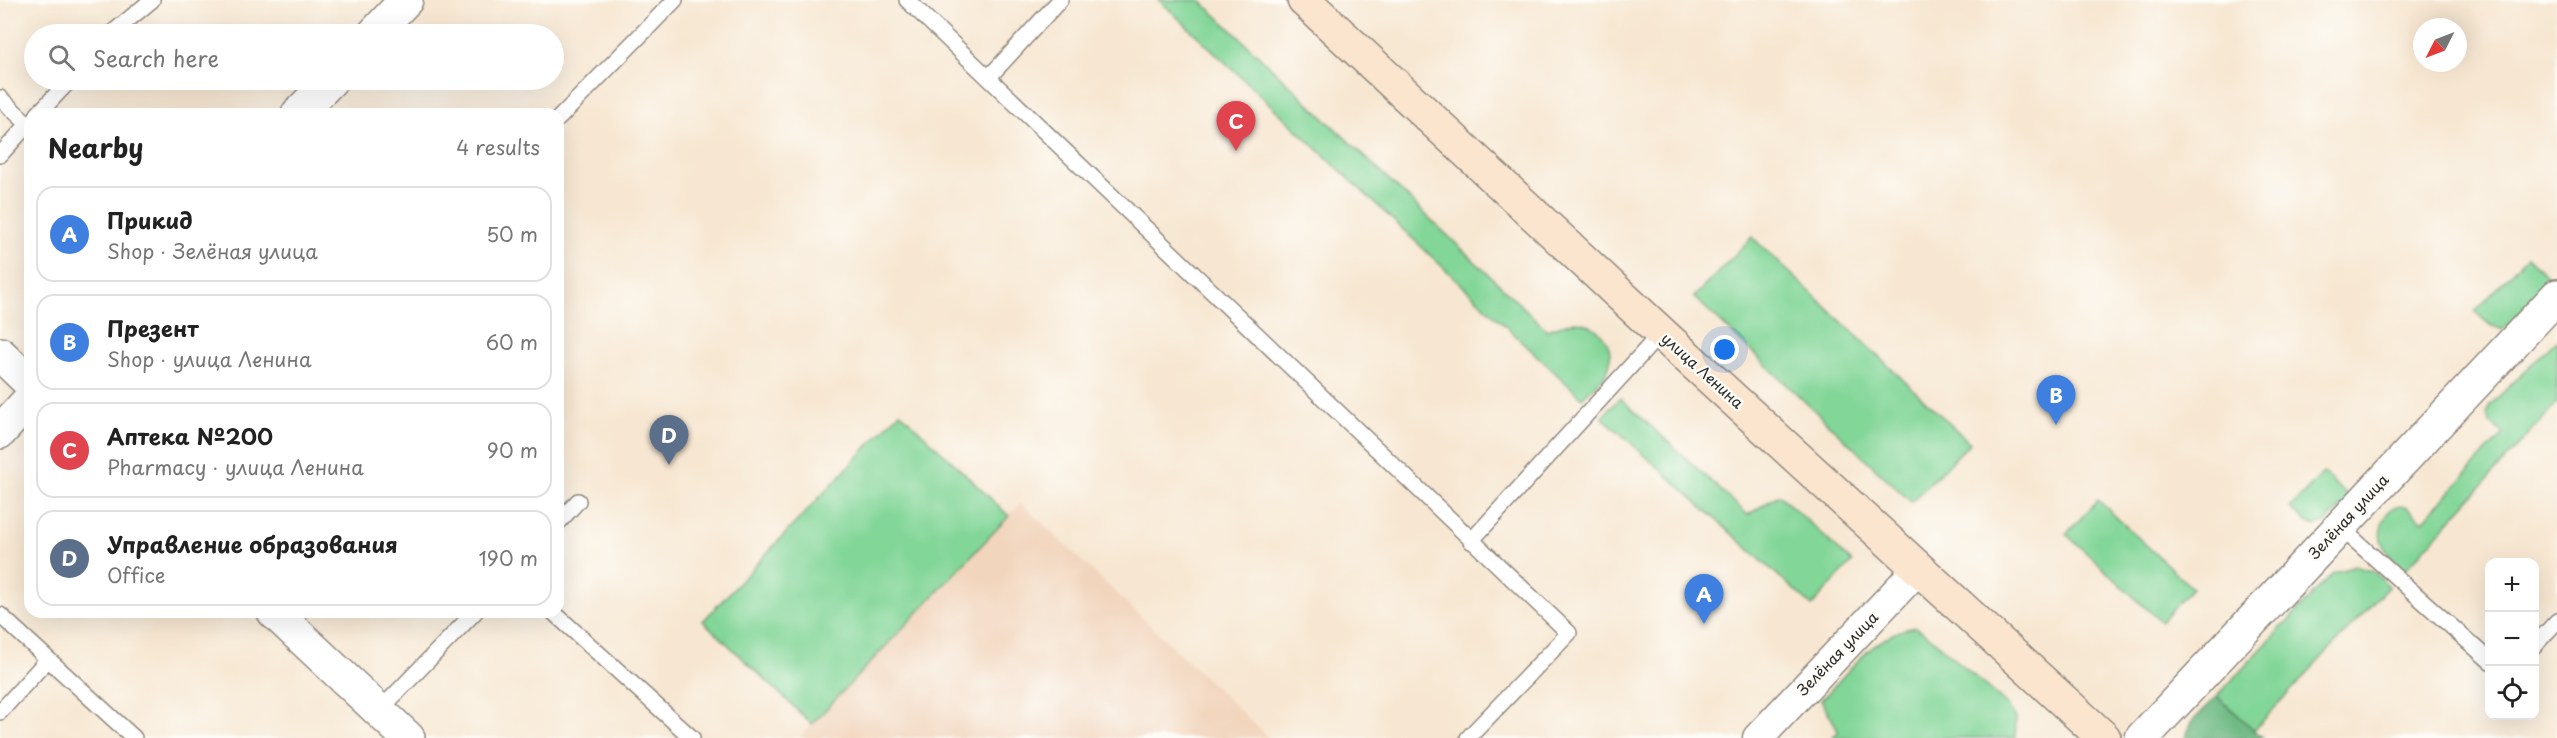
<!DOCTYPE html>
<html lang="en">
<head>
<meta charset="utf-8">
<style>
  :root { --surface:#fff; --page:#f2f2f2; --text:#222; --muted:#767676; --line:#e0e0e0; --accent:#0b8043 }
  body { margin:0; font-family:"Playpen Sans",sans-serif; background:var(--page); color:var(--text) }
  .controls { position:absolute; right:18px; bottom:18px; display:grid; overflow:hidden; border-radius:12px; box-shadow:0 6px 24px #0002 }
  .controls button { width:54px; height:54px; display:grid; place-items:center; padding:0; border:0; border-bottom:2px solid var(--line); background:var(--surface); color:var(--text); font:30px sans-serif }
  .compass { position:absolute; left:2413px; top:18px; width:54px; height:54px; border-radius:50%; background:var(--surface); box-shadow:0 6px 24px #0002; rotate:228deg }
  .you { position:absolute; left:1725px; top:350px; width:21px; height:21px; margin:-15px; border:4px solid #fff; border-radius:50%; background:#1a73e8; box-shadow:0 0 0 9px #1a73e833 }
  .badge { display:grid; place-items:center; width:39px; height:39px; border-radius:50%; background:var(--accent); color:#fff; font-size:20px; font-weight:700 }
  .pin { position:absolute; translate:-50% -50px; filter:drop-shadow(0 2px 3px #0008) }
  .pin::after { content:''; position:absolute; top:32px; width:21px; height:18px; background:inherit; clip-path:polygon(0 0,100% 0,50% 100%) }
  .list { margin:0; padding:0; list-style:none }
  h2 { display:flex; justify-content:space-between; align-items:center; height:78px; margin:0; padding:0 24px; font-size:26px }
  h2 small { font-size:20px; font-weight:400; color:var(--muted) }
  .list li { display:grid; grid-template-columns:39px 1fr auto; gap:18px; align-items:center; box-sizing:border-box; height:96px; margin:0 12px 12px; padding:0 12px; border:2px solid var(--line); border-radius:18px }
  .list b { display:block; font-size:22px; white-space:nowrap }
  .list p { margin:0; font-size:20px; white-space:nowrap; color:var(--muted) }
  .list em { font-size:20px; font-style:normal; color:var(--muted) }
  .icon { flex:none; width:33px; height:33px; fill:none; stroke:currentColor; stroke-width:2; stroke-linecap:round; stroke-linejoin:round }
  .map { position:relative; flex:none; width:2557px; height:738px; overflow:hidden }
  .search { position:absolute; background:var(--surface); box-shadow:0 6px 24px #0002; left:24px; top:24px; width:540px; height:66px; display:flex; align-items:center; gap:15px; box-sizing:border-box; padding:0 21px; border-radius:33px; color:var(--muted); font-size:22px }
  .panel { position:absolute; background:var(--surface); box-shadow:0 6px 24px #0002; left:24px; top:108px; width:540px; height:510px; border-radius:18px }
  .map>svg:first-child { display:block }
  .built { fill:#f2d5bd }
  .green { fill:#82d698; stroke:#568062; stroke-width:1.5 }
  .forest { fill:#69b780; stroke:#4a7156; stroke-width:1.5 }
  .lines { fill:none; stroke-linecap:round; stroke-linejoin:round }
  .service-casing { stroke:#91897e; stroke-width:18 }
  .minor-casing { stroke:#91897e; stroke-width:33 }
  .tertiary-casing { stroke:#91897e; stroke-width:36 }
  .secondary-casing { stroke:#91897e; stroke-width:36 }
  .service { stroke:#fff; stroke-width:15 }
  .minor { stroke:#fff; stroke-width:30 }
  .tertiary { stroke:#fff; stroke-width:33 }
  .secondary { stroke:#fbe5cf; stroke-width:33 }
  .labels { text-anchor:middle; stroke-width:5; stroke-linejoin:round; paint-order:stroke }
  .street-label { font-size:15px; fill:#2b2b2b; stroke:#fdfcf7 }
</style>
</head>
<body>
<div class="map">
<svg width="2557" height="738" viewBox="0 0 2557 738">
  <rect width="100%" height="100%" fill="#fdfcf7"/>
  <filter id="ink" filterUnits="userSpaceOnUse"><feTurbulence type="fractalNoise" baseFrequency=".0167" numOctaves="2"/><feDisplacementMap in="SourceGraphic" scale="12" xChannelSelector="R" yChannelSelector="G"/><feConvolveMatrix kernelMatrix="1 2 1 2 8 2 1 2 1" color-interpolation-filters="sRGB"/></filter>
  <filter id="wash" filterUnits="userSpaceOnUse"><feTurbulence type="fractalNoise" baseFrequency=".008" numOctaves="4" result="noise"/><feDisplacementMap in="SourceGraphic" scale="24" xChannelSelector="R" yChannelSelector="G"/><feGaussianBlur stdDeviation="1.35" result="paint"/><feColorMatrix in="noise" values="0 0 0 0 0 0 0 0 0 0 0 0 0 0 0 0 0 1.4 0 .05"/><feComposite in="paint" operator="in"/></filter>
  <g filter="url(#wash)">
    <rect width="100%" height="100%" fill="#f7e7d2"/>
    <path class="built" d="M1021 503 1269 738H799Z"/>
    <path class="green" d="M1159 0H1200L1547 330C1556 328 1565 323 1574 322 1601 322 1620 351 1605 375 1599 383 1589 391 1582 398Z
      M1752 237 1970 443 1911 502 1694 297Z
      M2527 256 2553 281 2503 330 2490 325 2475 312Z
      M2557 340V403L2405 570C2395 561 2385 553 2381 540 2378 527 2387 502 2405 507 2411 509 2418 517 2423 521L2503 434 2489 421 2487 414 2489 406Z
      M1620 398 1748 515 1779 495 1852 562 1812 606 1602 417Z
      M900 412 1009 516 812 724 703 621Z
      M2323 473 2350 498 2325 523 2316 526 2306 522 2290 508Z
      M2098 500 2192 588 2161 622 2066 534Z
      M2355 566 2374 572 2389 586 2254 730 2217 696 2333 573Z
      M1915 627 1927 634 2008 706 2016 718 2015 738H1832L1838 732 1837 728 1821 700C1848 673 1876 632 1915 627Z"/>
    <path class="forest" d="M2217 696 2263 738H2185L2192 722Z"/>
  </g>
  <g filter="url(#ink)">
    <g class="lines">
      <g class="service-casing">
        <path id="service" d="M907 0 1569 633 1468 738
          M111 34 152 0
          M989 77 1060 0
          M0 98 28 124
          M38 114 70 80
          M558 119 675 0
          M0 155 30 122
          M558 523 578 501
          M2340 527 2490 661
          M1471 541 1661 333
          M553 612 692 738
          M0 615 134 738
          M2534 646 2557 621
          M379 711 475 612
          M0 712 48 659"/>
      </g>
      <g class="minor-casing">
        <path id="minor" d="M1758 738 1918 569"/>
      </g>
      <g class="tertiary-casing">
        <path id="tertiary" d="M374 34 406 0
          M298 114 331 80
          M0 354 30 383
          M0 432 30 399
          M274 612 408 738
          M2142 738 2557 296"/>
      </g>
      <g class="secondary-casing">
        <path id="secondary" d="M1304 0 1661 333 2104 738"/>
      </g>
      <use href="#service" class="service"/>
      <use href="#minor" class="minor"/>
      <use href="#tertiary" class="tertiary"/>
      <use href="#secondary" class="secondary"/>
    </g>
  </g>
  <g class="labels">
    <g class="street-label">
      <text transform="translate(1702 371) rotate(42)" y="5">улица Ленина</text>
      <text transform="translate(2349 517) rotate(-47)" y="5">Зелёная улица</text>
      <text transform="translate(1838 654) rotate(-46)" y="5">Зелёная улица</text>
    </g>
  </g>
</svg>
<div class="controls">
<button>+</button>
<button>−</button>
<button><svg class="icon" aria-label="locate" viewBox="0 0 24 24"><circle cx="12" cy="12" r="6"/><path d="M12 2v4M12 18v4M2 12h4M18 12h4"/></svg></button>
</div>
<svg class="compass" viewBox="-18 -18 36 36"><path d="M0-13l5 13h-10z" fill="#e53935"/><path d="M0 13l5-13h-10z" fill="#767676"/></svg>
<div class="you"></div>
<div class="pin badge" style="left:1704px;top:624px;background:#3f7fe0">A</div>
<div class="pin badge" style="left:2056px;top:425px;background:#3f7fe0">B</div>
<div class="pin badge" style="left:1236px;top:151px;background:#e0444e">C</div>
<div class="pin badge" style="left:669px;top:465px;background:#5c6f8a">D</div>
<div class="search"><svg class="icon" aria-label="search" viewBox="0 0 24 24"><circle cx="10" cy="10" r="6"/><path d="M15 15l6 6"/></svg>Search here</div>
<section class="panel">
<h2>Nearby<small>4 results</small></h2>
<ul class="list">
<li><span class="badge" style="background:#3f7fe0">A</span><div><b>Прикид</b><p>Shop · Зелёная улица</p></div><em>50 m</em></li>
<li><span class="badge" style="background:#3f7fe0">B</span><div><b>Презент</b><p>Shop · улица Ленина</p></div><em>60 m</em></li>
<li><span class="badge" style="background:#e0444e">C</span><div><b>Аптека №200</b><p>Pharmacy · улица Ленина</p></div><em>90 m</em></li>
<li><span class="badge" style="background:#5c6f8a">D</span><div><b>Управление образования</b><p>Office</p></div><em>190 m</em></li>
</ul>
</section>
</div>
</body>
</html>
